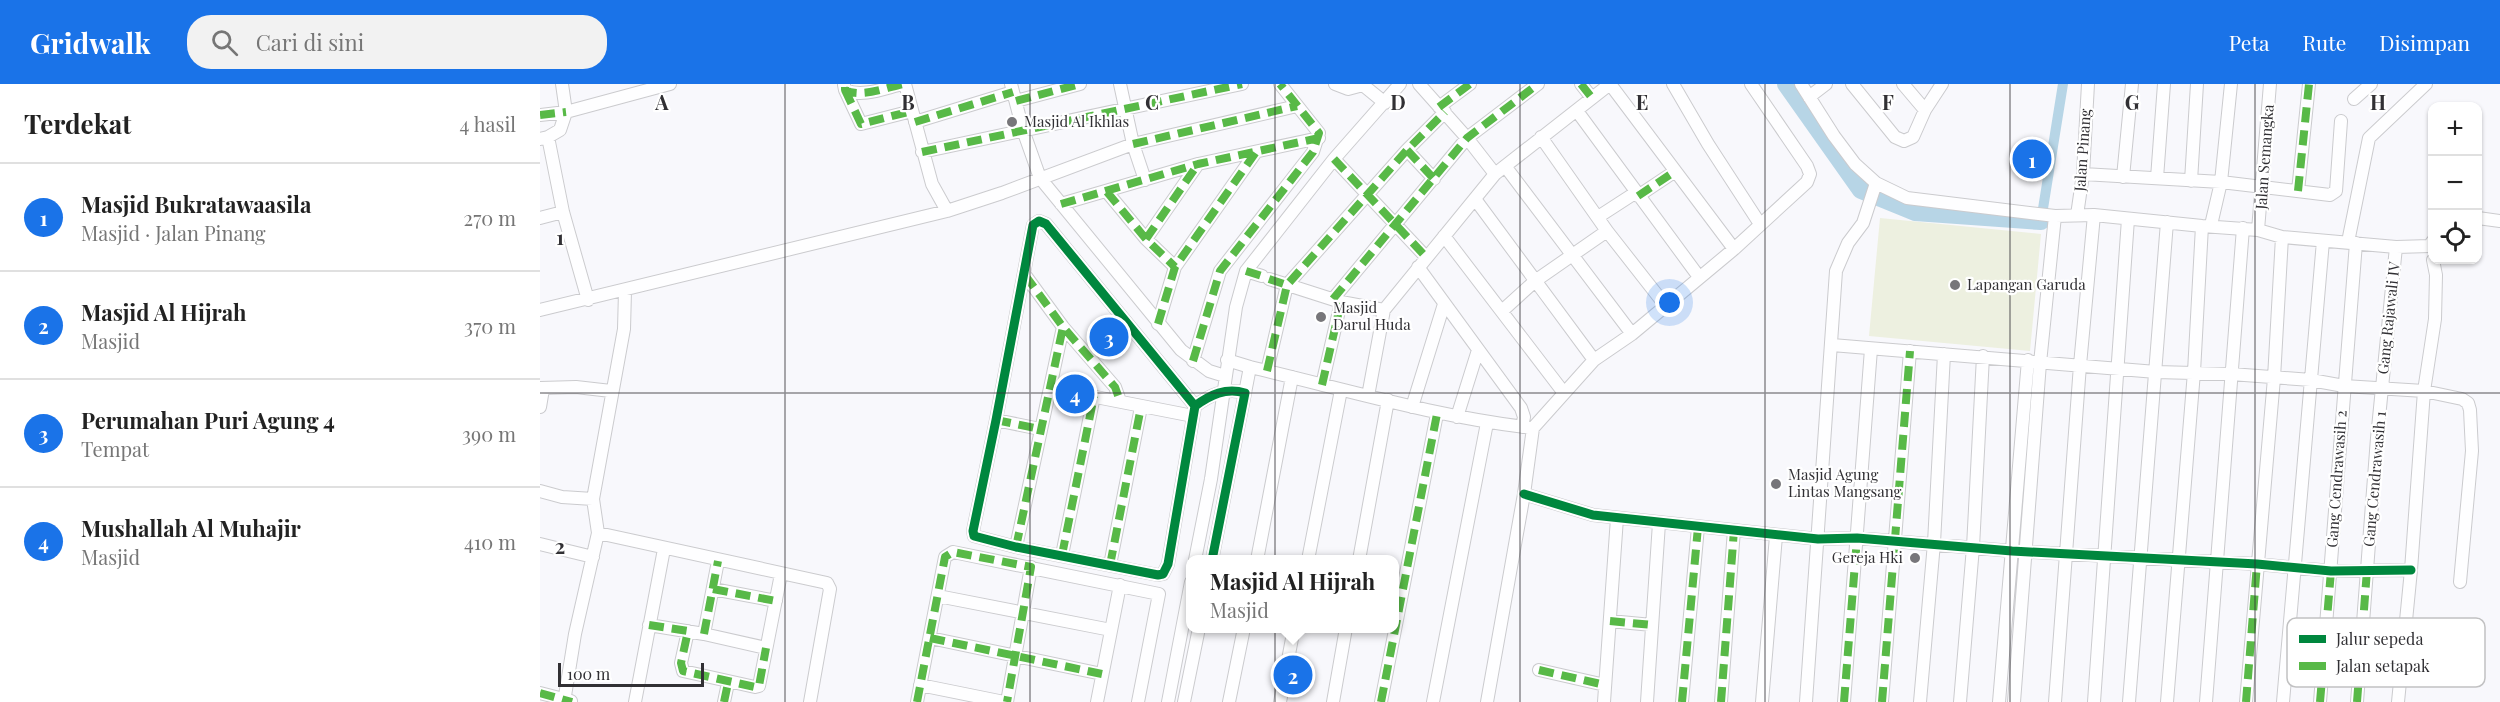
<!DOCTYPE html>
<html lang="id">
<head>
<meta charset="utf-8">
<style>
  :root { --surface:#fff; --page:#f2f2f2; --text:#222; --muted:#767676; --line:#e0e0e0; --accent:#1a73e8 }
  body { margin:0; font-family:"Playfair Display",serif; background:var(--page); color:var(--text) }
  .controls { position:absolute; right:18px; top:18px; display:grid; overflow:hidden; border-radius:12px; box-shadow:0 2px 4px #0004 }
  .controls button { width:54px; height:54px; display:grid; place-items:center; padding:0; border:0; border-bottom:2px solid var(--line); background:var(--surface); color:var(--text); font:30px sans-serif }
  .scale { position:absolute; left:18px; bottom:15px; width:146px; box-sizing:border-box; padding-left:6px; border:3px solid #313034; border-top:0; font-size:16px; line-height:21px; white-space:nowrap; color:#313034; -webkit-text-stroke:4px #fff; paint-order:stroke }
  .you { position:absolute; left:1130px; top:219px; width:21px; height:21px; margin:-15px; border:4px solid #fff; border-radius:50%; background:#1a73e8; box-shadow:0 0 0 9px #1a73e833 }
  .badge { display:grid; place-items:center; width:39px; height:39px; border-radius:50%; background:var(--accent); color:#fff; font-size:20px; font-weight:700 }
  .pin { position:absolute; translate:-50% -50%; border:3px solid #fff; box-shadow:0 2px 6px #0006 }
  .popup { position:absolute; left:646px; top:471px; width:213px; height:78px; box-sizing:border-box; display:grid; place-content:center; border-radius:12px; background:var(--surface); filter:drop-shadow(0 2px 4px #0005); font-size:20px; white-space:nowrap; color:var(--muted) }
  .popup b { font-size:22px; color:var(--text) }
  .popup::after { content:''; position:absolute; left:50%; top:100%; margin-left:-12px; border:12px solid transparent; border-top-color:var(--surface) }
  .list { margin:0; padding:0; list-style:none }
  h2 { display:flex; justify-content:space-between; align-items:center; height:78px; margin:0; padding:0 24px; font-size:26px }
  h2 small { font-size:20px; font-weight:400; color:var(--muted) }
  .list li { display:grid; grid-template-columns:39px 1fr auto; gap:18px; align-items:center; box-sizing:border-box; height:108px; padding:0 24px; border-top:2px solid var(--line) }
  .list b { display:block; font-size:22px; white-space:nowrap }
  .list p { margin:0; font-size:20px; white-space:nowrap; color:var(--muted) }
  .list em { font-size:20px; font-style:normal; color:var(--muted) }
  .icon { flex:none; width:33px; height:33px; fill:none; stroke:currentColor; stroke-width:2; stroke-linecap:round; stroke-linejoin:round }
  .map { position:relative; flex:none; width:1960px; height:618px; overflow:hidden }
  header { display:flex; align-items:center; gap:36px; box-sizing:border-box; height:84px; padding:0 30px; background:var(--accent); color:#fff }
  header strong { font-size:28px }
  nav { display:flex; gap:33px; margin-inline-start:auto; font-size:21px }
  .search { width:420px; height:54px; background:var(--page); display:flex; align-items:center; gap:15px; box-sizing:border-box; padding:0 21px; border-radius:24px; color:var(--muted); font-size:22px }
  main { display:flex }
  aside { flex:1; background:var(--surface) }
  .map>svg:first-child { display:block }
  .green { fill:#edf0e0 }
  .lines { fill:none; stroke-linecap:round; stroke-linejoin:round }
  .canal { stroke:#b7d5e6; stroke-width:10 }
  .river { stroke:#b7d5e6; stroke-width:18 }
  .minor-casing { stroke:#cbcbce; stroke-width:14 }
  .minor { stroke:#fefeff; stroke-width:12 }
  .quiet { stroke:#58b947; stroke-width:8; stroke-dasharray:15 8; stroke-linecap:butt }
  .cycleway-casing { stroke:#fff; stroke-width:13 }
  .cycleway { stroke:#00873e; stroke-width:9 }
  .grid { fill:none; stroke:#313034; stroke-width:1.5; stroke-opacity:0.55 }
  .poi-dot { fill:#77767a; stroke:#fff; stroke-width:2 }
  .labels { text-anchor:middle; stroke-width:4.5; stroke-linejoin:round; paint-order:stroke }
  .poi-label { font-size:15px; fill:#313034; stroke:#fff; text-anchor:start }
  .street-label { font-size:15px; fill:#313034; stroke:#fff }
  .key { fill:#fff; stroke:#c1c1c2; stroke-width:1.5 }
  .key-label { font-size:16px; fill:#313034 }
  .grid-label { font-size:20px; text-anchor:middle; font-weight:bold; fill:#313034; stroke:#fff; stroke-width:4.5; stroke-linejoin:round; paint-order:stroke }
</style>
</head>
<body>
<header>
<strong>Gridwalk</strong>
<div class="search"><svg class="icon" aria-label="search" viewBox="0 0 24 24"><circle cx="10" cy="10" r="6"/><path d="M15 15l6 6"/></svg>Cari di sini</div>
<nav><a>Peta</a><a>Rute</a><a>Disimpan</a></nav>
</header>
<main>
<aside>
<h2>Terdekat<small>4 hasil</small></h2>
<ul class="list">
<li><span class="badge">1</span><div><b>Masjid Bukratawaasila</b><p>Masjid · Jalan Pinang</p></div><em>270 m</em></li>
<li><span class="badge">2</span><div><b>Masjid Al Hijrah</b><p>Masjid</p></div><em>370 m</em></li>
<li><span class="badge">3</span><div><b>Perumahan Puri Agung 4</b><p>Tempat</p></div><em>390 m</em></li>
<li><span class="badge">4</span><div><b>Mushallah Al Muhajir</b><p>Masjid</p></div><em>410 m</em></li>
</ul>
</aside>
<div class="map">
<svg width="1960" height="618" viewBox="0 0 1960 618">
  <rect width="100%" height="100%" fill="#f8f8fc"/>
  <path class="green" d="M1340 134 1501 150 1490 267 1329 252Z"/>
  <g class="lines">
    <path class="canal" d="M1501 137 1523 0"/>
    <path class="river" d="M1246 0 1321 106 1375 128 1501 137"/>
    <g class="minor-casing">
      <path id="minor" d="M365 0 392 100 407 127
        M471 0 483 46 500 94 641 266 669 287 685 292
        M580 0 593 60 605 96
        M795 0 808 5 823 1
        M879 0 927 54 955 90
        M1041 0 1052 14
        M1070 0 1194 165
        M1133 0 1168 60 1220 140
        M1261 0 1294 52 1315 80 1336 99 1367 114 1515 132 1554 131 1662 142 1718 146 1742 153 1856 163 1890 162 1892 158
        M1312 0 1355 53 1364 57 1373 53 1385 26 1402 0
        M1363 0 1385 26
        M304 1 305 6C322 14 345 4 363 0
        M823 1 845 19
        M305 6 321 40 372 27
        M1269 13 1286 0
        M1814 15 1831 0
        M476 17 540 0
        M899 23 930 0
        M1037 27 1159 193
        M0 31 26 28 22 0
        M375 38 473 8
        M8 53 20 46 26 28 130 0
        M1001 53 1067 147 1125 221
        M0 55 8 53 23 128 48 216
        M867 66 894 95
        M382 68 702 0
        M794 75 886 173
        M965 82 1092 250
        M1543 90 1681 98 1790 111 1796 107 1801 37
        M1583 93 1592 0
        M1617 94 1624 0
        M1651 97 1657 0
        M1758 107 1769 0
        M567 108 606 155 635 183
        M1098 112 1134 88
        M935 115 1054 276
        M521 120 658 80 779 54
        M1537 131 1543 90 1548 0
        M1058 133 1095 109
        M0 134 23 128
        M1938 134 1960 137
        M1671 141 1681 98 1691 0
        M1718 146 1730 0
        M904 152 1024 309
        M606 155 658 80
        M1808 158 1829 54 1886 0
        M878 183 981 324 984 333 982 343
        M706 187 722 192
        M485 191 523 243 575 303 580 317
        M729 195 801 218 844 226
        M793 215 927 54 998 0
        M0 226 407 127 462 109 593 60 757 22
        M962 227 995 197 1067 147
        M618 240 635 183 716 68
        M1292 261 1616 288 1691 290 1771 296 1804 302 1884 307 1922 315 1928 319 1930 326 1932 367 1920 498
        M687 276 710 283C804 305 896 333 993 344
        M653 277 680 187 773 68 779 49 740 0
        M727 287 747 201 867 66 905 28
        M782 301 801 218
        M0 304 36 303 71 307
        M510 304 653 332
        M705 309 710 283
        M828 312 844 226 955 90 1070 0
        M655 322 506 140 499 137 493 141 456 336 433 447 434 452 476 463 618 491 623 490 628 480 655 322C670 311 686 303 705 309L672 476
        M0 323 3 305
        M872 323 904 220
        M917 333 938 266
        M456 336 500 345
        M0 407 22 413 53 415
        M984 410 1053 431 1278 455 1317 454 1472 467 1717 480 1791 487 1871 486
        M58 449 287 499 290 505 270 618
        M0 460 53 473
        M476 463 523 243
        M522 471 554 312
        M655 476 671 395 696 223 706 187 794 75 860 0
        M717 476 752 293
        M768 476 801 306
        M819 476 848 316
        M570 481 601 323
        M173 505 236 517
        M398 512 571 546
        M1070 537 1112 541
        M109 541 164 550 226 564
        M148 547 141 579 143 587 215 603 219 602 241 490
        M164 550 178 477
        M390 554 562 590
        M1747 578 1783 582
        M999 586 1065 601
        M380 601 464 618
        M0 609 31 617
        M24 618 35 550 58 449 53 415 84 245 85 207
        M95 618 124 465
        M184 618 188 599
        M377 618 405 473 413 468 619 510 598 618
        M467 618 491 483
        M557 618 580 501
        M628 618 651 498
        M644 618 659 544
        M689 618 704 544
        M740 618 754 544
        M793 618 806 544
        M841 618 897 330
        M893 618 947 339
        M947 618 984 410 993 344 1054 276 1092 250 1194 165 1267 98 1270 90 1267 82 1211 0
        M1064 618 1077 434
        M1107 618 1119 439
        M1142 618 1158 443
        M1181 618 1194 446
        M1222 618 1236 452
        M1266 618 1296 187 1308 159 1323 139 1336 99
        M1304 618 1331 265
        M1342 618 1370 267
        M1380 618 1394 459 1404 270
        M1420 618 1433 463 1443 272
        M1459 618 1488 276
        M1474 618 1500 279 1515 132
        M1515 618 1540 281 1554 131
        M1554 618 1588 135
        M1589 618 1627 138
        M1627 618 1654 288 1662 142
        M1666 618 1703 144
        M1706 618 1734 294 1742 153
        M1743 618 1783 157
        M1780 618 1816 159
        M1817 618 1837 354 1856 163
        M1858 618 1871 486 1884 307 1895 235 1896 191 1893 176"/>
    </g>
    <use href="#minor" class="minor"/>
    <path class="quiet" d="M1041 0 1052 14
      M305 3V6C322 14 345 4 363 0
      M305 6 321 40 372 27
      M476 17 540 0
      M899 23 930 0
      M0 31 26 28
      M375 38 473 8
      M593 60 757 22
      M867 66 894 95
      M382 68 702 0
      M794 75 886 173
      M1758 107 1769 0
      M567 108 606 155 635 183
      M1098 112 1134 88
      M521 120 658 80 779 54
      M606 155 658 80
      M706 187 722 192
      M485 191 523 243 575 303 580 317
      M729 195 747 201
      M793 215 927 54 998 0
      M618 240 635 183 716 68
      M653 277 680 187 773 68 779 49 740 0
      M727 287 747 201 867 66 905 28
      M782 301 801 218
      M456 336 500 345
      M476 463 523 243
      M522 471 554 312
      M570 481 601 323
      M173 505 236 517
      M1070 537 1112 541
      M109 541 148 547 141 579 143 587 215 603 219 602 226 564
      M164 550 178 477
      M390 554 562 590
      M999 586 1065 601
      M0 609 32 618
      M184 618 188 599
      M377 618 405 473 413 468 491 483 467 618
      M841 618 897 330
      M1142 618 1158 443
      M1181 618 1194 446
      M1304 618 1317 454
      M1342 618 1370 267
      M1706 618 1717 480
      M1780 618 1791 487
      M1817 618 1827 486"/>
    <g class="cycleway-casing">
      <path id="cycleway" d="M655 322 506 140 499 137 493 141 456 336 433 447 434 452 476 463 618 491 623 490 628 480 655 322C670 311 686 303 705 309L672 476
        M984 410 1053 431 1278 455 1317 454 1472 467 1717 480 1791 487 1871 486"/>
    </g>
    <use href="#cycleway" class="cycleway"/>
  </g>
  <path class="grid" d="M245 0V618M490 0V618M735 0V618M980 0V618M1225 0V618M1470 0V618M1715 0V618M0 309H1960"/>
  <g class="poi-dot">
    <circle cx="472" cy="38" r="6"/>
    <circle cx="1415" cy="201" r="6"/>
    <circle cx="781" cy="233" r="6"/>
    <circle cx="1236" cy="400" r="6"/>
    <circle cx="1375" cy="474" r="6"/>
  </g>
  <g class="labels">
    <g class="poi-label">
      <text x="484" y="43">Masjid Al Ikhlas</text>
      <text x="1427" y="206">Lapangan Garuda</text>
      <text x="793" y="229">Masjid<tspan x="793" dy="17">Darul Huda</tspan></text>
      <text x="1248" y="396">Masjid Agung<tspan x="1248" dy="17">Lintas Mangsang</tspan></text>
      <text x="1363" y="479" text-anchor="end">Gereja Hki</text>
    </g>
    <g class="street-label">
      <text transform="translate(1543 66) rotate(-86)" y="5">Jalan Pinang</text>
      <text transform="translate(1725 73) rotate(-86)" y="5">Jalan Semangka</text>
      <text transform="translate(1849 234) rotate(-84)" y="5">Gang Rajawali IV</text>
      <text transform="translate(1797 395) rotate(-86)" y="5">Gang Cendrawasih 2</text>
      <text transform="translate(1835 395) rotate(-85)" y="5">Gang Cendrawasih 1</text>
    </g>
  </g>
  <rect x="1747" y="534" width="198" height="69" rx="9" class="key"/>
  <rect x="1759" y="551" width="27" height="8" fill="#00873e"/>
  <rect x="1759" y="578" width="27" height="8" fill="#58b947"/>
  <g class="key-label">
    <text x="1796" y="561">Jalur sepeda</text>
    <text x="1796" y="588">Jalan setapak</text>
  </g>
  <g class="grid-label">
    <text x="122" y="26">A</text>
    <text x="368" y="26">B</text>
    <text x="612" y="26">C</text>
    <text x="858" y="26">D</text>
    <text x="1102" y="26">E</text>
    <text x="1348" y="26">F</text>
    <text x="1592" y="26">G</text>
    <text x="1838" y="26">H</text>
    <text x="20" y="161">1</text>
    <text x="20" y="470">2</text>
  </g>
</svg>
<div class="controls">
<button>+</button>
<button>−</button>
<button><svg class="icon" aria-label="locate" viewBox="0 0 24 24"><circle cx="12" cy="12" r="6"/><path d="M12 2v4M12 18v4M2 12h4M18 12h4"/></svg></button>
</div>
<div class="scale">100 m</div>
<div class="you"></div>
<div class="pin badge" style="left:1492px;top:75px">1</div>
<div class="pin badge" style="left:753px;top:591px">2</div>
<div class="popup"><b>Masjid Al Hijrah</b>Masjid</div>
<div class="pin badge" style="left:569px;top:253px">3</div>
<div class="pin badge" style="left:535px;top:310px">4</div>
</div>
</main>
</body>
</html>
